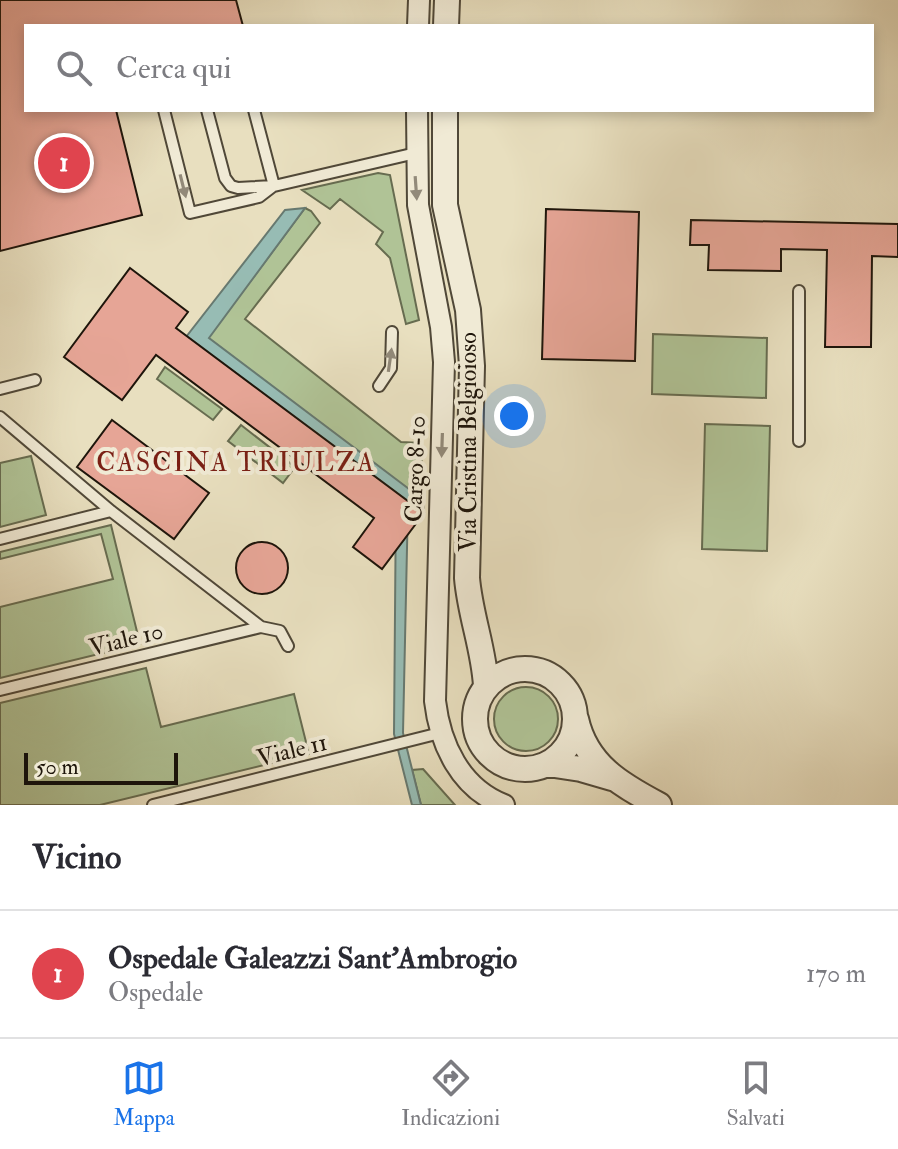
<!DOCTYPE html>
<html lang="it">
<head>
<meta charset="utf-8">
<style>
  :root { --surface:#fff; --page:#f7f7f7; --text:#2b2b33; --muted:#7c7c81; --line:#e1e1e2; --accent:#1a73e8 }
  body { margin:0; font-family:"IM FELL Double Pica",serif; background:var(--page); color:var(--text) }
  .scale { position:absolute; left:24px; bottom:20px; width:154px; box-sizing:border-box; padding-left:8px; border:4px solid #1e150b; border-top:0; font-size:22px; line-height:28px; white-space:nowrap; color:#1e150b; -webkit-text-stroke:6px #f0ead5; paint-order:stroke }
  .you { position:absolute; left:514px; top:416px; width:28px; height:28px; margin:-20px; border:6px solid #fff; border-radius:50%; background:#1a73e8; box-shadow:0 0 0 12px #1a73e833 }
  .badge { display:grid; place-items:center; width:52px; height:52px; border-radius:50%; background:var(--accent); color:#fff; font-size:26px; font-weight:700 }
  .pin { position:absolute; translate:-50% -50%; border:4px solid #fff; box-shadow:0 2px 8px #0006 }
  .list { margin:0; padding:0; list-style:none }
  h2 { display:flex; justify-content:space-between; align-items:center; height:104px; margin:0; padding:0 32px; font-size:34px }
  h2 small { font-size:26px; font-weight:400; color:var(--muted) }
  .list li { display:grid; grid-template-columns:52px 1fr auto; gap:24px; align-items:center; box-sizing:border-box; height:128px; padding:0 32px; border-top:2px solid var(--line) }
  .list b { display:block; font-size:30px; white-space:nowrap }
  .list p { margin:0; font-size:26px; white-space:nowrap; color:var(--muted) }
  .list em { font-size:26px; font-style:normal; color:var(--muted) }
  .icon { flex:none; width:44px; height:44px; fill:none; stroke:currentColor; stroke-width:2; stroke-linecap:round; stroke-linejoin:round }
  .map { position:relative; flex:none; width:898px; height:805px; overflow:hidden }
  .search { position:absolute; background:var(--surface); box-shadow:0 4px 12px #0003; left:24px; right:24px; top:24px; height:88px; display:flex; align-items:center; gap:20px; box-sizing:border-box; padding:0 28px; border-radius:0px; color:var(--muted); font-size:30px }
  .sheet { height:232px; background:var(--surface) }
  nav { display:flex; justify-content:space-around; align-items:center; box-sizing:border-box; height:112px; border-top:2px solid var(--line); background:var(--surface); font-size:22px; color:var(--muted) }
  nav a { display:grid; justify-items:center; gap:4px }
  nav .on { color:var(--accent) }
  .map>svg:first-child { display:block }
  .green { fill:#b0c396; stroke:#676c50; stroke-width:2 }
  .water { fill:#97bcb4; stroke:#677970; stroke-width:2 }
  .building { fill:#e6a596; stroke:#1e150b; stroke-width:2 }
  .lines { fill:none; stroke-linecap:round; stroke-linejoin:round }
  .service-casing { stroke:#504838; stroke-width:14 }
  .minor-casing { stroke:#504838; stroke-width:24 }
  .tertiary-casing { stroke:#504838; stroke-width:28 }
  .service { stroke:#f0ead5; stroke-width:10 }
  .minor { stroke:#f0ead5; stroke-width:20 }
  .tertiary { stroke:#f0ead5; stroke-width:24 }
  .oneway { fill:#928a7a }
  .labels { text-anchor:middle; stroke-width:8; stroke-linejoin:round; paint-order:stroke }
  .street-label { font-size:24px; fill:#1e150b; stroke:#f0ead5 }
  .neighbourhood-label { font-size:26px; letter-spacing:2px; fill:#7a1f14; stroke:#f0ead5 }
</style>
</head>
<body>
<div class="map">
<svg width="898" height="805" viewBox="0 0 898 805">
  <rect width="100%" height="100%" fill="#e8dfbf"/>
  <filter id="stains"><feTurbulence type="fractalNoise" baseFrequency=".0025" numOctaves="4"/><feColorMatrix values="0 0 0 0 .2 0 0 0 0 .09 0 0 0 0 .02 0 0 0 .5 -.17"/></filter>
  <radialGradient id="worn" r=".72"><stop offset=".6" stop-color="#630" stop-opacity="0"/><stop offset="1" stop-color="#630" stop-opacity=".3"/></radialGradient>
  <path class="green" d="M378 173 390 175 419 320 406 324 390 258 376 244 383 232 340 199 330 209 302 190Z
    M305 208 311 211 320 223 245 319 401 442 421 443 424 513 408 502 412 492 208 338Z
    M653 334 767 338 766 398 652 394Z
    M165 367 222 409 213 420 157 379Z
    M705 424 770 426 767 551 702 549Z
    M241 425 295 467 283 483 228 441Z
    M31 456 46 515 0 527V463Z
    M111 525 140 644 0 678V607L113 579 101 534 0 559V552Z
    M146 668 161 727 294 694 309 754 100 805H0V703Z
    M494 719a32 32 0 1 1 64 0a32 32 0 1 1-64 0Z
    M423 769 455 805H421L412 770Z"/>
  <path class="water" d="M305 208 209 338 413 492 408 502 403 733 421 805H412L394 734 396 494 186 337 285 210Z"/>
  <path class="building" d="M0 0H236L243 26H26V110H116L142 215 0 251Z
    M546 209 639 212 635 361 542 359Z
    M691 220 898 224V257L872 256 871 347H825L827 250 781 249V271L708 270 709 245H690Z
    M130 268 188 312 176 328 424 513 382 569 353 547 374 518 156 355 122 400 64 357Z
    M112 420 209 493 174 539 77 467Z
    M236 568a26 26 0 1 1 52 0a26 26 0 1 1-52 0Z"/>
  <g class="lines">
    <g class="service-casing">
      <path id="service" d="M164 110 190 213 259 197 272 187
        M207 110 225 178 231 186 238 188 274 186 416 153
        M254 110 274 186
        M379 386 391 368 392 332
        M0 389 35 380
        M0 417 111 511 261 627 280 631 288 646
        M799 441V291
        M0 539 111 511
        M0 690 261 627
        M153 805 440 733"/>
    </g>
    <g class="minor-casing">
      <path id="minor" d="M418 26 419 0
        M417 110 418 205 441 327 444 362 435 701C440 744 460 788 504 805"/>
    </g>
    <g class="tertiary-casing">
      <path id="tertiary" d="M446 26 447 0
        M445 110V205L468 310 472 366 467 578C470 615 484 649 486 686
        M475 719a50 50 0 1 1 100 0a50 50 0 1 1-100 0Z
        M576 719C586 765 621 785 659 805
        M548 764 581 769 612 778"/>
    </g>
    <use href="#service" class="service"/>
    <use href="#minor" class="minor"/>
    <use href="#tertiary" class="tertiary"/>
  </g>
  <defs><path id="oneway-solid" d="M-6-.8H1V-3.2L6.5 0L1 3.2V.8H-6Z" transform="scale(2)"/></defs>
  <g class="oneway">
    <use href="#oneway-solid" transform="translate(183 186) rotate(76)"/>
    <use href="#oneway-solid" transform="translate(416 188) rotate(86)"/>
    <use href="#oneway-solid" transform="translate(390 360) rotate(-82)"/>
    <use href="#oneway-solid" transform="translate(442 445) rotate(92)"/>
  </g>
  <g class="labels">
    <g class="street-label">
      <text transform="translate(468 442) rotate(-90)" y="8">Via Cristina Belgioioso</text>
      <text transform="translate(415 469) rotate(-88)" y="8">Cargo 8-10</text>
      <text transform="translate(126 639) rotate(-14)" y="8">Viale 10</text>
      <text transform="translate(292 750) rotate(-14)" y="8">Viale 11</text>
    </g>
    <g class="neighbourhood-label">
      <text x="236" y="471">CASCINA TRIULZA</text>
    </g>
  </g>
  <rect width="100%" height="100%" filter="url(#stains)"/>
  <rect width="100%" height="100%" fill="url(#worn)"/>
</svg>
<div class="scale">50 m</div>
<div class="you"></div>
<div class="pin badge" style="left:64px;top:163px;background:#e0444e">1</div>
<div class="search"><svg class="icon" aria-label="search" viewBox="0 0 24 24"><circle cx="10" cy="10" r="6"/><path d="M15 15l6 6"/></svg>Cerca qui</div>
</div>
<section class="sheet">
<h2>Vicino<small></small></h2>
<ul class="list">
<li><span class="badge" style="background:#e0444e">1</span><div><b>Ospedale Galeazzi Sant'Ambrogio</b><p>Ospedale</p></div><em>170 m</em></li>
</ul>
</section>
<nav>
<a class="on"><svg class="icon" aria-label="map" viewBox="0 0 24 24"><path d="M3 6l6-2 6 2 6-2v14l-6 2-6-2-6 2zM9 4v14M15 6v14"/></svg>Mappa</a>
<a><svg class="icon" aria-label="directions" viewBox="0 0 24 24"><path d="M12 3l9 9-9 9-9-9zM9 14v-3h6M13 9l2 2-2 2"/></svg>Indicazioni</a>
<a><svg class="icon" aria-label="saved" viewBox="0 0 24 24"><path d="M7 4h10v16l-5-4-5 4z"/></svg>Salvati</a>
</nav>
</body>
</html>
